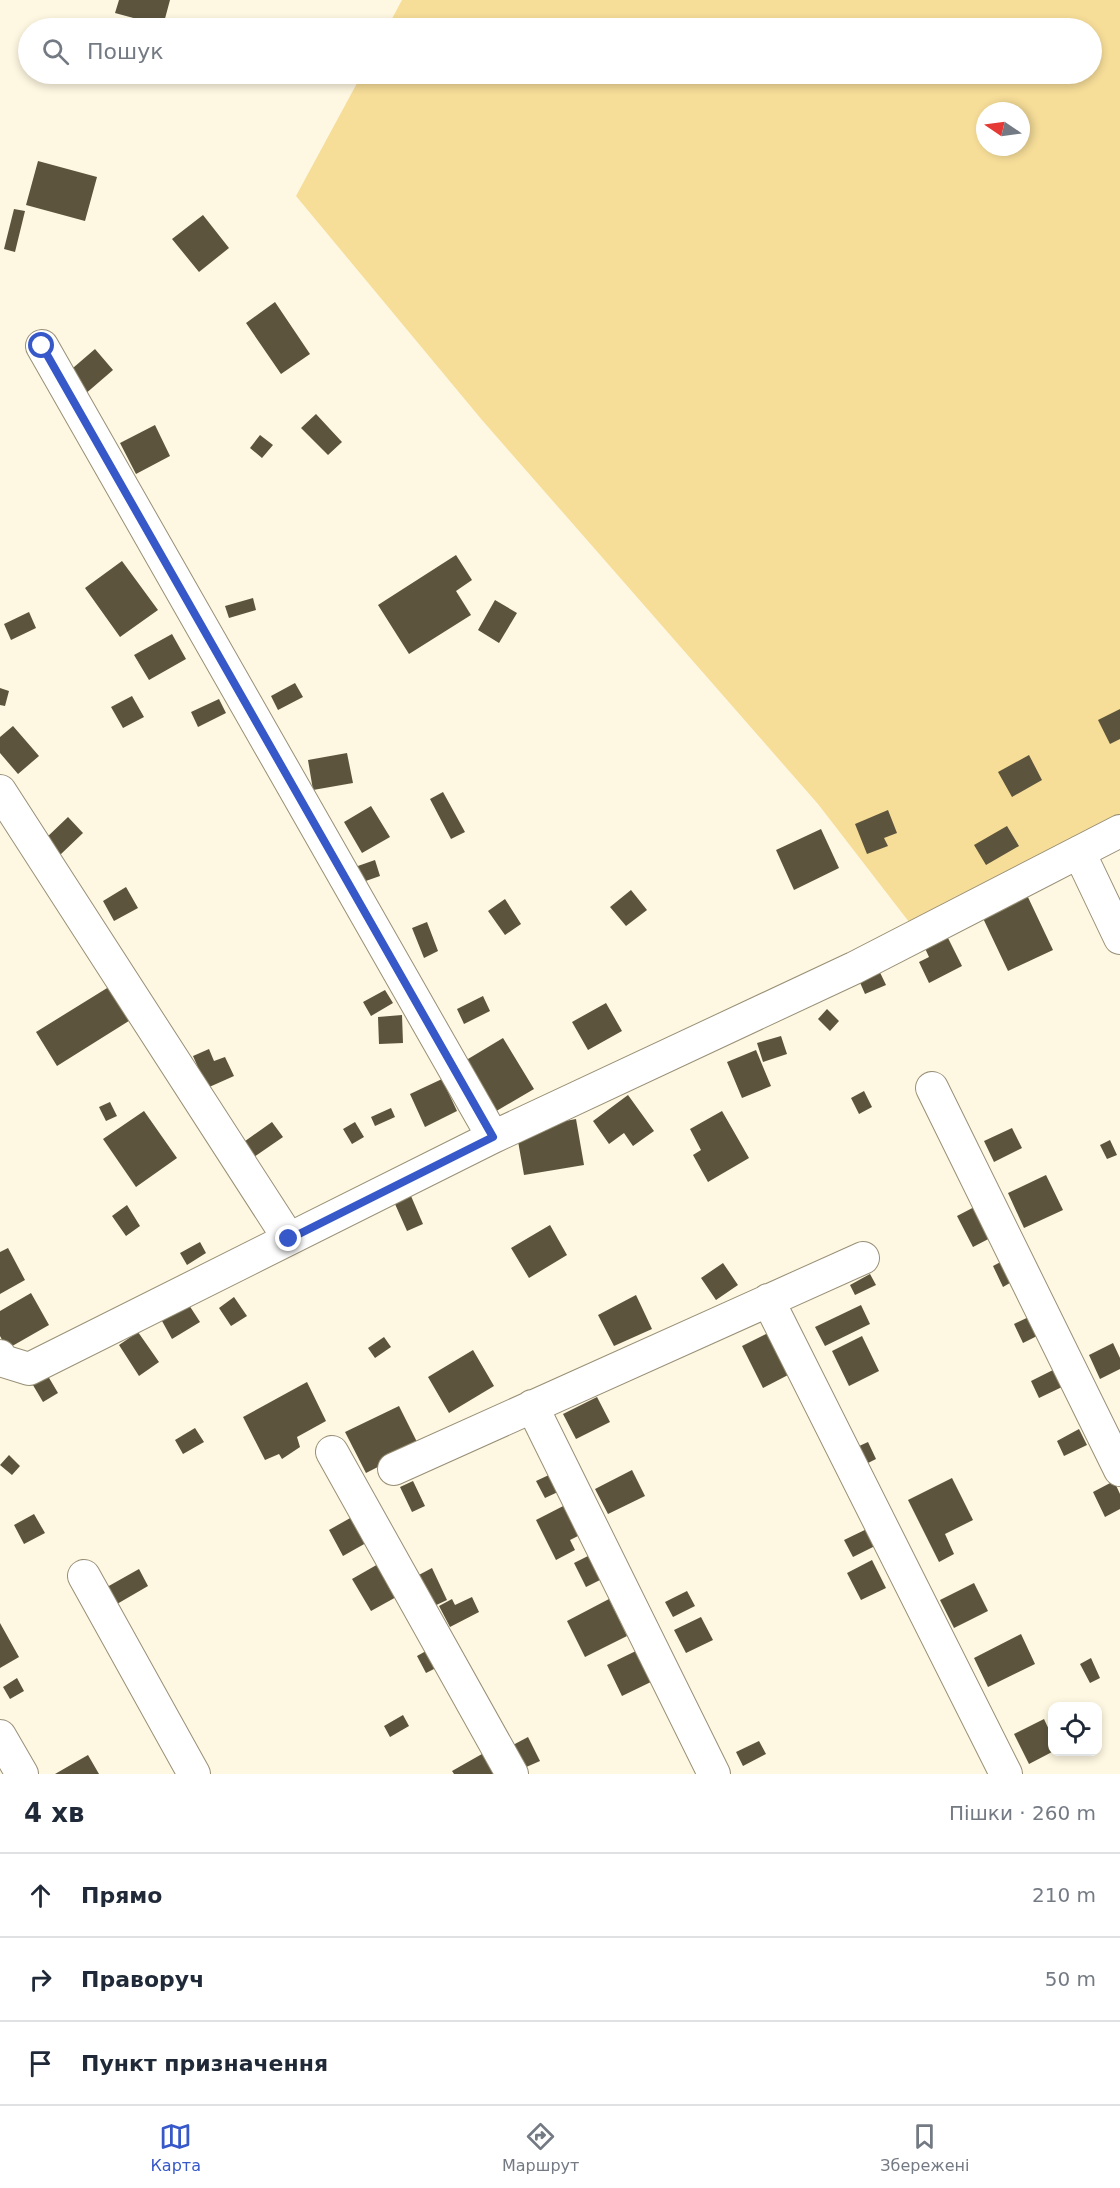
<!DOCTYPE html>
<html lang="uk">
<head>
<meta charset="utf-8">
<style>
  :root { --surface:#fff; --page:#f6f6f7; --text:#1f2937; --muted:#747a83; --line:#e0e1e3; --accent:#3758c9 }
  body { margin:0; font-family:"DejaVu Sans",sans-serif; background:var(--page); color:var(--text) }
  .controls { position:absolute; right:18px; bottom:18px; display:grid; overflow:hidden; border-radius:12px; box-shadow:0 3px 9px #0003 }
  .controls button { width:54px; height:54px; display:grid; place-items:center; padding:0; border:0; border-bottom:2px solid var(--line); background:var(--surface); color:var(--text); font:30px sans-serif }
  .compass { position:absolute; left:976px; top:102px; width:54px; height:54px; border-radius:50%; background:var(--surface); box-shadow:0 3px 9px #0003; rotate:283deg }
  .stop { position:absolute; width:18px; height:18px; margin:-14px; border:4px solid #3758c9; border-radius:50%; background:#fff }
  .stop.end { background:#3758c9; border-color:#fff; box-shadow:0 2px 6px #0008 }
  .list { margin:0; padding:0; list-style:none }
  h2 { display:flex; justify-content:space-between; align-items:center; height:78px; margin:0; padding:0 24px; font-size:26px }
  h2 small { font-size:20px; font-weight:400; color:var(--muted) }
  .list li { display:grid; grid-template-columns:39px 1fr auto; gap:18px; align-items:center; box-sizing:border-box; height:84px; padding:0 24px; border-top:2px solid var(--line) }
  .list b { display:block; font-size:22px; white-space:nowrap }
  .list em { font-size:20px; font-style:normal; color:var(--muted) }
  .icon { flex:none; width:33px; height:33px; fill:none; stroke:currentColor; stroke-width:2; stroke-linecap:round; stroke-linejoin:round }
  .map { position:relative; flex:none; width:1120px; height:1774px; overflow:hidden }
  .search { position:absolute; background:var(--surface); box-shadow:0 3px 9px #0003; left:18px; right:18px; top:18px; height:66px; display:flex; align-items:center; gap:15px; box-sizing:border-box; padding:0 21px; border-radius:33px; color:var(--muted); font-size:22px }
  .sheet { height:330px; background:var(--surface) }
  nav { display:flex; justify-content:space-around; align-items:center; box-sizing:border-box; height:84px; border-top:2px solid var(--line); background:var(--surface); font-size:16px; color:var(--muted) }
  nav a { display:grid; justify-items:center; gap:3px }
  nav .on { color:var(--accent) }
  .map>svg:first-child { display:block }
  .green { fill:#f6dd98; fill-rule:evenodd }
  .building { fill:#5c543d }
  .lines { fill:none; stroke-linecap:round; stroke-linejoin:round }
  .minor-casing { stroke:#988f76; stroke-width:34 }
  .minor { stroke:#fff; stroke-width:32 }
  .route { stroke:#3758c9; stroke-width:8 }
</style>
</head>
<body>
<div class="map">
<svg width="1120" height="1774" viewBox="0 0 1120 1774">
  <rect width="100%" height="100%" fill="#fef7e1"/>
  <path class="green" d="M402 0H1120V822L916 931 818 804 482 420 296 196 362 74H1092V28H387ZM985 111H1021V147H985Z"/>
  <path class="building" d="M119 0H170L163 26 115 13Z
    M38 161 97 177 85 221 26 205Z
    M14 209 25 211 15 252 4 249Z
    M203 215 229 248 199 272 172 239Z
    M275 302 310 354 281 374 246 323Z
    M95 349 113 370 84 395 66 374Z
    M316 414 342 442 328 455 301 428Z
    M155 425 170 456 136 474 120 443Z
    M260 435 273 445 262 458 250 448Z
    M456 555 472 580 456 591 471 615 409 654 378 605Z
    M122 561 158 610 120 637 85 588Z
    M253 598 256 610 229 618 225 606Z
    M495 600 517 613 499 643 478 630Z
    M29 612 36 628 11 640 4 624Z
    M172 634 186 659 149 680 134 655Z
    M295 683 303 697 278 710 271 696Z
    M0 688 9 691 5 706 0 705Z
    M132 696 144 717 123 728 111 707Z
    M219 699 226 713 198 727 191 712Z
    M1120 709V739L1110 744 1098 720Z
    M13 726 39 756 18 774 0 753V737Z
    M347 753 353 783 313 790 308 760Z
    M1029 755 1042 780 1012 797 998 772Z
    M443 792 465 832 451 839 430 799Z
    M371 806 390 837 362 853 344 822Z
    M888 810 897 833 884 838 888 846 867 854 855 824Z
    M68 817 83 833 60 855 45 839Z
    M1007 826 1019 846 986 865 974 845Z
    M821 829 839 868 794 890 776 850Z
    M375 860 380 876 360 883 355 867Z
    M126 887 138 908 114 921 103 901Z
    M631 890 647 910 626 926 610 907Z
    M1026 893 1053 950 1008 971 981 914Z
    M505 899 521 924 505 935 488 911Z
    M427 922 438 951 424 958 412 928Z
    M945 932 962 966 929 983 919 962 929 957 923 944Z
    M875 962 886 985 865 994 855 971Z
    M112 985 132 1019 57 1066 36 1032Z
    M385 990 393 1003 371 1016 363 1002Z
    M483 996 490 1011 464 1024 457 1009Z
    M606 1003 622 1031 588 1050 572 1022Z
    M827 1009 839 1021 830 1031 818 1019Z
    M402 1015 403 1043 379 1044 378 1017Z
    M781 1036 787 1054 763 1062 757 1043Z
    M503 1038 534 1089 493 1113 463 1062Z
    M209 1049 214 1061 225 1057 234 1076 207 1088 193 1056Z
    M756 1050 771 1086 742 1098 727 1062Z
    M442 1079 457 1111 425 1127 410 1094Z
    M864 1091 872 1107 859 1114 851 1098Z
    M628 1095 654 1131 633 1146 624 1133 609 1144 593 1121Z
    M110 1102 117 1116 106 1121 99 1107Z
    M391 1108 395 1117 375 1126 371 1117Z
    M144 1111 177 1158 136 1187 103 1139Z
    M722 1111 749 1158 708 1182 693 1155 701 1150 690 1129Z
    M576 1119 584 1165 524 1175 516 1130Z
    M272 1122 283 1137 251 1159 241 1144Z
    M355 1122 364 1137 352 1144 343 1129Z
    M1012 1128 1022 1148 994 1162 984 1141Z
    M1110 1140 1117 1155 1107 1159 1100 1145Z
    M1046 1175 1063 1210 1024 1228 1008 1193Z
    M411 1196 423 1224 407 1231 395 1204Z
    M982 1203 998 1234 973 1247 957 1216Z
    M127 1205 140 1226 126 1236 112 1216Z
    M550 1225 567 1255 529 1278 511 1248Z
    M200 1242 206 1253 187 1265 180 1253Z
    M8 1248 25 1280 0 1294V1252Z
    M1010 1257 1020 1277 1003 1287 993 1266Z
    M723 1263 738 1285 716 1300 701 1278Z
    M870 1274 876 1285 855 1295 850 1285Z
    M31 1293 49 1325 7 1349 0 1336V1311Z
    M636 1295 652 1329 614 1346 598 1315Z
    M234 1297 247 1316 231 1326 219 1308Z
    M189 1305 200 1322 172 1339 162 1321Z
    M861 1305 870 1324 825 1346 815 1327Z
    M1033 1315 1043 1333 1023 1343 1014 1324Z
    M138 1332 159 1362 139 1376 119 1345Z
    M768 1333 788 1375 763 1388 742 1346Z
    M862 1336 879 1371 849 1386 832 1351Z
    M384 1337 391 1347 375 1358 368 1348Z
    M1113 1343 1120 1358V1369L1100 1379 1089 1355Z
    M473 1350 494 1386 449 1413 428 1377Z
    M42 1366 58 1393 43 1402 27 1375Z
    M1053 1370 1062 1387 1039 1398 1031 1381Z
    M307 1382 326 1421 297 1437 300 1447 282 1459 279 1454 265 1460 243 1417Z
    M597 1397 610 1422 576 1439 563 1414Z
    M399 1406 419 1446 366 1473 345 1432Z
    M195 1428 204 1442 183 1454 175 1440Z
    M1079 1429 1087 1445 1064 1456 1057 1441Z
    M868 1442 876 1459 866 1464 857 1447Z
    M9 1455 20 1466 12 1475 0 1465Z
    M632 1470 645 1496 608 1514 595 1489Z
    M551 1474 560 1491 545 1498 536 1481Z
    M952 1478 973 1520 945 1534 954 1554 939 1562 908 1500Z
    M413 1481 425 1506 412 1512 400 1487Z
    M1114 1481 1120 1494V1509L1105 1517 1093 1492Z
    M573 1501 588 1531 570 1540 575 1550 556 1560 536 1520Z
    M34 1514 45 1533 24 1544 14 1525Z
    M352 1517 366 1543 343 1556 329 1530Z
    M873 1526 881 1543 853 1557 844 1540Z
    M594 1553 606 1577 586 1587 574 1563Z
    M872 1560 886 1588 861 1600 847 1573Z
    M380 1563 398 1596 371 1611 352 1579Z
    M432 1568 447 1600 430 1608 415 1577Z
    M139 1569 148 1586 117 1604 107 1587Z
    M974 1583 988 1611 954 1628 940 1600Z
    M687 1591 695 1606 673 1617 665 1602Z
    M472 1597 479 1612 450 1627 439 1606 452 1599 455 1605Z
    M609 1599 627 1636 585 1657 567 1621Z
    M701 1617 713 1640 686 1653 674 1630Z
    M0 1623 19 1657 0 1668Z
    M1021 1634 1035 1664 988 1687 974 1658Z
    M640 1649 655 1680 622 1696 607 1665Z
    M426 1651 436 1668 426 1673 417 1656Z
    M1091 1658 1100 1678 1090 1683 1080 1664Z
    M17 1678 24 1691 10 1699 3 1687Z
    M403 1715 409 1726 390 1737 384 1726Z
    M1044 1719 1052 1736V1752L1029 1764 1014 1734Z
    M528 1737 540 1761 524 1768 513 1745Z
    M759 1741 766 1754 743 1766 736 1752Z
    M489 1750 502 1774H454L452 1771Z
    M88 1755 99 1774H55Z"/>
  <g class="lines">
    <g class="minor-casing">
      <path id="minor" d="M42 346 493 1137
        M0 791 289 1239
        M1079 852 1120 938
        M932 1088 1120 1470
        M768 1300 1006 1774
        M0 1356 3 1361 29 1369 493 1137 854 968 1120 831
        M532 1406 714 1774
        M332 1452 512 1774
        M394 1469 863 1258
        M84 1576 194 1774
        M0 1736 22 1774"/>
    </g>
    <use href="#minor" class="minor"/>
  </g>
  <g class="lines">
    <path class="route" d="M42 346 493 1137 289 1239"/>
  </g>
</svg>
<div class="controls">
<button><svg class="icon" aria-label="locate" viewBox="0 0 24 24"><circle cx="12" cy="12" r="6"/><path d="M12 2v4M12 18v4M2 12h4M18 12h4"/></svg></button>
</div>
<svg class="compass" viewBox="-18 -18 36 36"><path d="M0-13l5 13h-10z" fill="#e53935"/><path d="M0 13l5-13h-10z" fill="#747a83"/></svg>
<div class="stop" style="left:42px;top:346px"></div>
<div class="stop end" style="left:289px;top:1239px"></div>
<div class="search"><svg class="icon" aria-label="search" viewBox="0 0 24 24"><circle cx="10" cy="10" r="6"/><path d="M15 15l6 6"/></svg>Пошук</div>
</div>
<section class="sheet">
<h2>4 хв<small>Пішки · 260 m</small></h2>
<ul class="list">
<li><svg class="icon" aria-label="ahead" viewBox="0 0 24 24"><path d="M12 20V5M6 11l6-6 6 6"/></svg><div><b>Прямо</b></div><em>210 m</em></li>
<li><svg class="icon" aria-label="right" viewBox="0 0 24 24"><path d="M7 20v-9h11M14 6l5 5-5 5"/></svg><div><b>Праворуч</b></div><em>50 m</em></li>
<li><svg class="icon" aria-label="arrive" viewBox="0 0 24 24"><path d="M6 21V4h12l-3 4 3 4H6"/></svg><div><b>Пункт призначення</b></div></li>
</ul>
</section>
<nav>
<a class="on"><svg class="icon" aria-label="map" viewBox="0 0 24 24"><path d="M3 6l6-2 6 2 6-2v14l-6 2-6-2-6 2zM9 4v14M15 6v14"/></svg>Карта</a>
<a><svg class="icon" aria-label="directions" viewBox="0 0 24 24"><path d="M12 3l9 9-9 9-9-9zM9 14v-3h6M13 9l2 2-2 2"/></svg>Маршрут</a>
<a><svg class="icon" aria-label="saved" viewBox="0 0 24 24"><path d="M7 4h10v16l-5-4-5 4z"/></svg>Збережені</a>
</nav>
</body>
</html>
